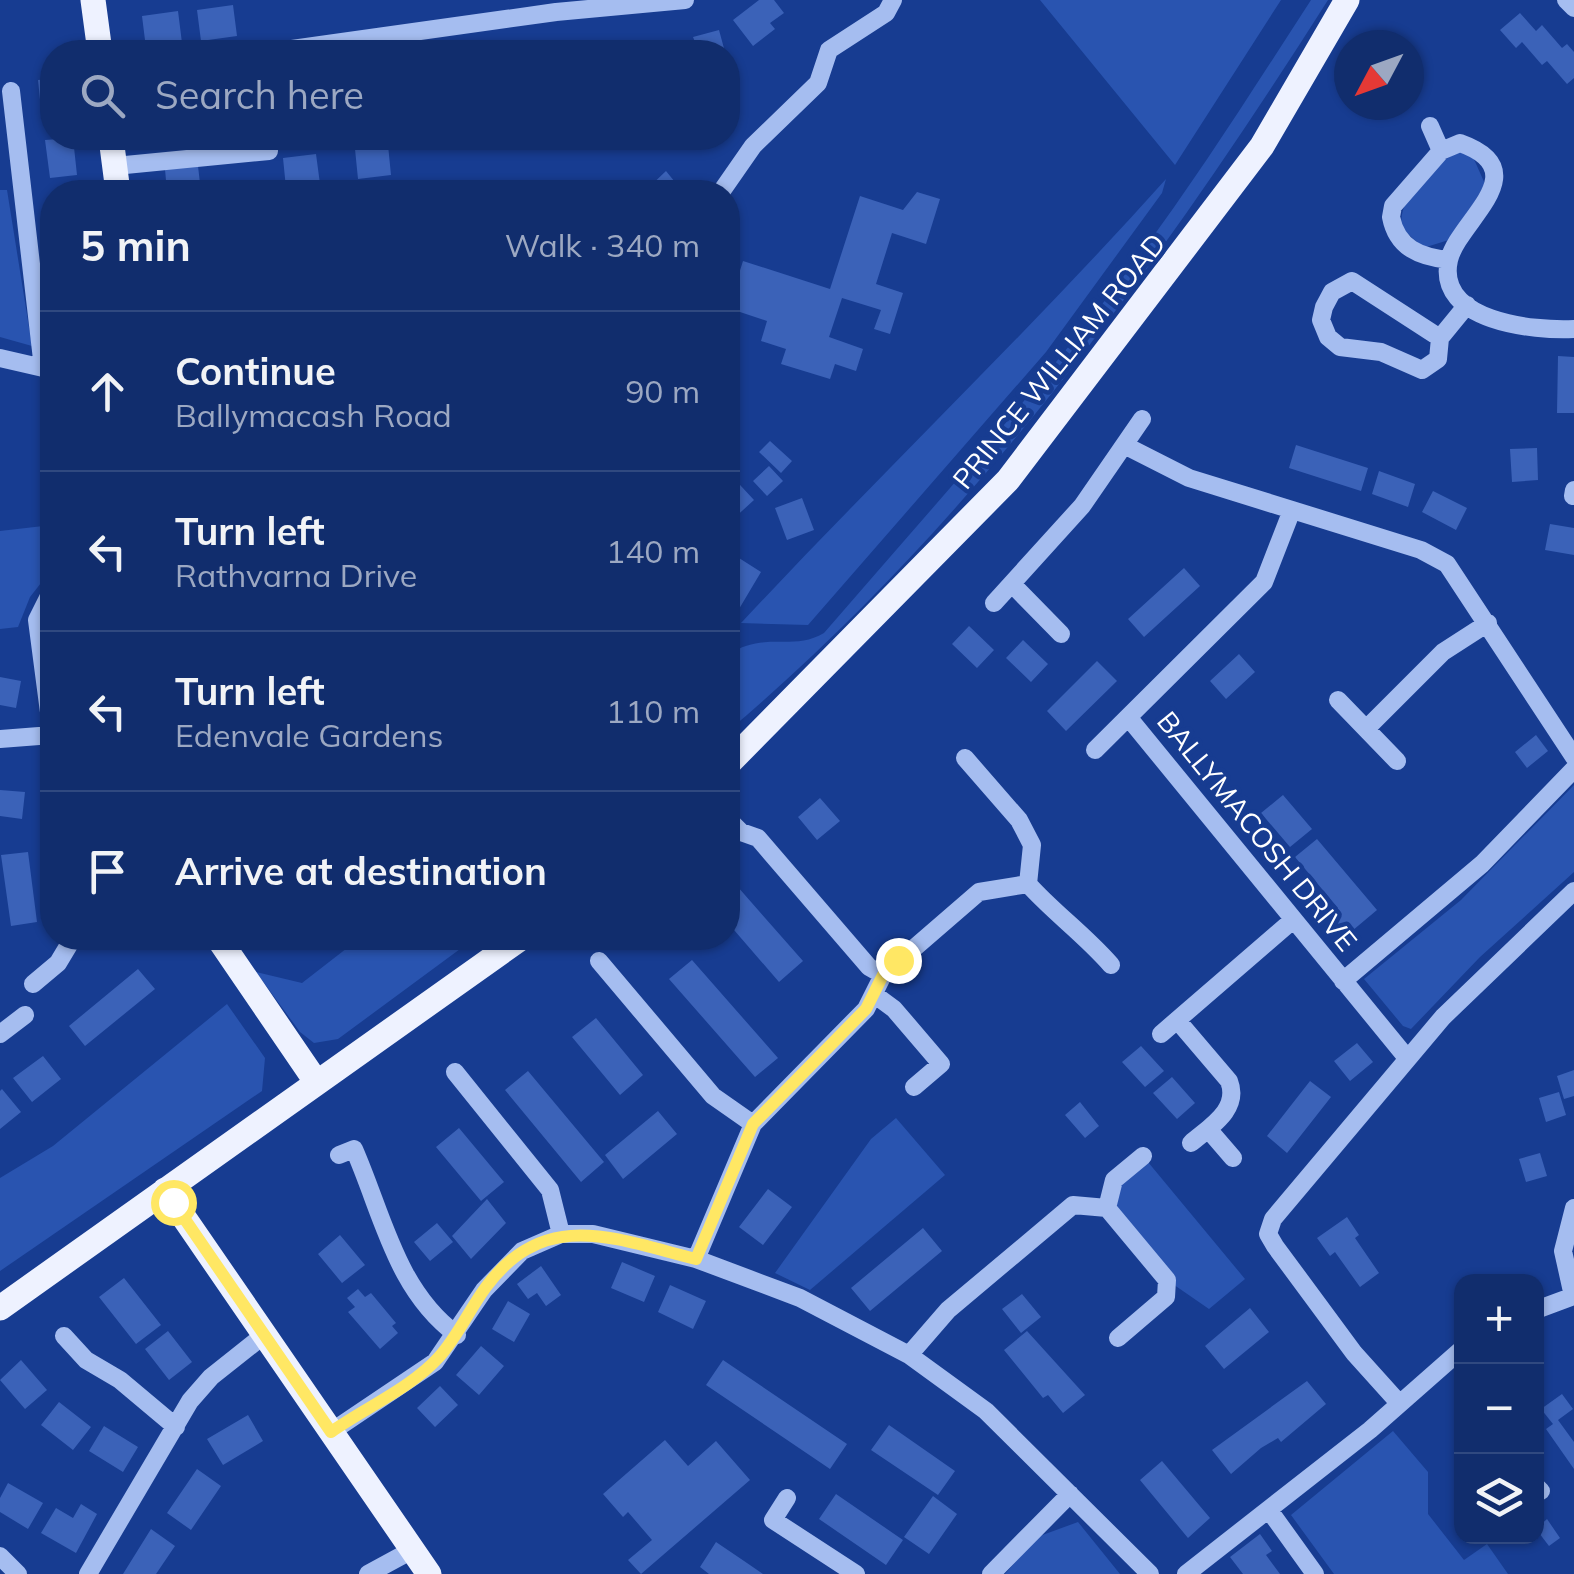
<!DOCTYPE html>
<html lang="en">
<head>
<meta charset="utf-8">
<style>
  :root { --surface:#112d6d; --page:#1a3572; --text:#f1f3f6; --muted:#9ca8c2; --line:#304980 }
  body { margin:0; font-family:Mulish,sans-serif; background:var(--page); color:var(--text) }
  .controls { position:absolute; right:30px; bottom:30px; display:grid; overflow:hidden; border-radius:20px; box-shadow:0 2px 8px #0004 }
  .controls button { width:90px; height:90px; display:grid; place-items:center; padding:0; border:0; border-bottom:2px solid var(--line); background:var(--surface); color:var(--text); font:50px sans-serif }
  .compass { position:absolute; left:1334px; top:30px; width:90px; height:90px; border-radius:50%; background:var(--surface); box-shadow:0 2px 8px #0004; rotate:229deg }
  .stop { position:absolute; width:30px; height:30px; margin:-22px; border:8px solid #ffe764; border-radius:50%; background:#fff }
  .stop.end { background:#ffe764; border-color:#fff; box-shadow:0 2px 10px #0008 }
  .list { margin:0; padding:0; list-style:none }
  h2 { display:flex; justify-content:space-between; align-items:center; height:130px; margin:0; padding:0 40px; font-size:42px }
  h2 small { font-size:32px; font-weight:400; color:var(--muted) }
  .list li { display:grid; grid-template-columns:65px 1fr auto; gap:30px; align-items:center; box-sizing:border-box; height:160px; padding:0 40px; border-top:2px solid var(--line) }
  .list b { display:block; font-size:38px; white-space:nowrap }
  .list p { margin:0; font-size:32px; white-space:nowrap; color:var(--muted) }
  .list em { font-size:32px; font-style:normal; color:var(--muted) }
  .icon { flex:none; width:55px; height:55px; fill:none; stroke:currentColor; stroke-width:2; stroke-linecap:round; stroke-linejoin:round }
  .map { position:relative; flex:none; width:1574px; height:1574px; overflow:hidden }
  .search { position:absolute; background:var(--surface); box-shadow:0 2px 8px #0004; left:40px; top:40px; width:700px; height:110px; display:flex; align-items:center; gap:25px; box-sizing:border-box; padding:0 35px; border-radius:40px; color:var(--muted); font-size:38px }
  .panel { position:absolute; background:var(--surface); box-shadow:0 2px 8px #0004; left:40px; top:180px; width:700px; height:770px; border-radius:40px }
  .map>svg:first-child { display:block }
  .green { fill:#2954b0 }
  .building { fill:#3b62b8 }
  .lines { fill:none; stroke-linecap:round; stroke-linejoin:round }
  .minor { stroke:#a5bdf0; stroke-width:18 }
  .major { stroke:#eef2ff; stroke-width:25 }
  .route { stroke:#ffe764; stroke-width:12 }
  .labels { text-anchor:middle; stroke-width:9; stroke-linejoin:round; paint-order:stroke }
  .street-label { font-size:28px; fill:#fff; stroke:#173c91 }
</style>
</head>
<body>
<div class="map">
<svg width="1574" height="1574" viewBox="0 0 1574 1574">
  <rect width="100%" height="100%" fill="#173c91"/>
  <path class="green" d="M1040 0H1281L1175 165Z
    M1311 0H1328C1159 266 970 527 728 731V655C765 630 792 652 824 633 925 516 1029 401 1123 277 1191 188 1250 94 1311 0Z
    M1461 151 1473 157 1485 184 1452 239 1423 248 1402 228C1396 197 1435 162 1461 151Z
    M1166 179 1162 193 1046 352 808 625 741 623C881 473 1029 332 1166 179Z
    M0 190H7L32 346 0 337Z
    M52 525V569L30 597 18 627 0 629V531Z
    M1574 785V872L1480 957 1411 1029 1403 1026 1364 979 1461 900Z
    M360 938H475L338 1039 314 1043 300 1032 256 972 302 983Z
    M227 1004 265 1058 262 1091 0 1271V1178L53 1146Z
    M896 1118 945 1175 810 1290 775 1273 871 1139Z
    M1143 1156 1245 1279 1209 1309 1167 1280 1107 1208 1114 1180Z
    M1393 1431 1428 1472V1514L1464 1560 1487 1544 1508 1574H1334L1291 1515Z
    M1078 1522 1120 1574H1005L1037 1537Z"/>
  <path class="building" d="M759 0H774L784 13 770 23 775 29 753 46 733 20Z
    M233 5 237 36 201 41 197 10Z
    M178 11 182 43 146 48 142 16Z
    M1520 13 1536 31 1542 25 1562 48 1567 44 1574 52V78L1567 84 1547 61 1542 65 1522 42 1516 48 1500 30Z
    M719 30 725 52H677L676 47 695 42 693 37Z
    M52 79V118L42 119 38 80Z
    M73 138 77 175 50 178 45 140Z
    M388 145 391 175 358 179 355 149Z
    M316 154 320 184 286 188 283 158Z
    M198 166 201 192H167L165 169Z
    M666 171 683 192H644Z
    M498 181 499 192H466L465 184Z
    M917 192 940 199 926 244 892 233 876 284 903 293 890 334 874 329 881 310 842 298 829 337 863 349 856 371 835 364 830 379 781 364 786 349 761 341 767 321 728 308 743 261 830 289 860 196 903 210Z
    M1558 356 1574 357V413H1557Z
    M770 441 792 461 781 473 759 452Z
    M1296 445 1368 468 1361 491 1289 468Z
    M1537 448 1538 480 1512 482 1510 449Z
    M769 466 783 481 767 496 753 481Z
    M1379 471 1415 484 1408 507 1372 494Z
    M728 472 754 500 731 521 728 517Z
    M1433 491 1467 508 1456 530 1422 512Z
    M802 498 814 530 787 540 775 508Z
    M1550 524 1574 528V555L1545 550Z
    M739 558 761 572 739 609 728 602V578Z
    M1184 568 1200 586 1144 637 1128 619Z
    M969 626 994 650 977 668 952 644Z
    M1023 640 1048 664 1031 682 1006 658Z
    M1239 654 1255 672 1226 699 1210 681Z
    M1097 661 1117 681 1066 731 1047 711Z
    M0 677 21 681 16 708 0 705Z
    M1536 735 1548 751 1527 768 1515 752Z
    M0 790 25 792 22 819 0 816Z
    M1283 795 1312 829 1290 847 1261 813Z
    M820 798 840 821 817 840 798 817Z
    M1317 839 1377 910 1346 936 1329 916 1338 908 1295 857Z
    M28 852 37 922 11 926 1 855Z
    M730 878 803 961 779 982 728 923Z
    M692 960 778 1058 755 1077 669 979Z
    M138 969 155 989 85 1046 69 1026Z
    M596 1018 643 1075 620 1095 572 1037Z
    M1357 1043 1373 1062 1350 1081 1334 1061Z
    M1141 1046 1164 1071 1145 1087 1122 1062Z
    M43 1056 61 1079 32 1102 13 1078Z
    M1574 1070V1096L1564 1099 1557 1076Z
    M528 1071 604 1162 581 1182 505 1090Z
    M1172 1077 1195 1103 1177 1119 1153 1093Z
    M1310 1081 1331 1097 1287 1153 1267 1136Z
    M2 1089 21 1112 0 1129V1091Z
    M1559 1092 1566 1115 1546 1122 1539 1098Z
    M1080 1102 1099 1126 1085 1138 1065 1115Z
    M658 1111 677 1134 623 1179 605 1155Z
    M459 1128 504 1182 481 1201 436 1147Z
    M1540 1153 1547 1176 1526 1182 1519 1159Z
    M768 1189 792 1207 763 1245 739 1227Z
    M487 1199 506 1223 471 1259 452 1236Z
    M1347 1217 1359 1235 1355 1238 1379 1273 1360 1287 1335 1252 1330 1256 1317 1238Z
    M437 1223 453 1242 430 1261 414 1242Z
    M923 1228 942 1251 870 1311 851 1288Z
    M340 1235 365 1265 342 1283 318 1254Z
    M622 1262 655 1276 644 1302 611 1288Z
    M541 1266 561 1295 546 1306 537 1293 528 1299 517 1284Z
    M124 1278 161 1325 136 1344 99 1297Z
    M670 1285 706 1301 693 1329 658 1312Z
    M358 1289 365 1297 371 1293 396 1323 392 1326 398 1333 380 1349 348 1312 355 1307 347 1298Z
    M1022 1294 1041 1317 1021 1333 1002 1309Z
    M508 1301 530 1314 514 1342 492 1329Z
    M1250 1308 1269 1332 1224 1369 1205 1346Z
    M168 1331 192 1362 169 1380 145 1349Z
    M1027 1331 1085 1395 1063 1413 1048 1395 1043 1398 1004 1350Z
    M481 1346 504 1366 479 1395 456 1375Z
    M21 1360 47 1390 25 1409 0 1380Z
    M723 1360 847 1444 830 1469 706 1385Z
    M1307 1381 1326 1404 1281 1442 1278 1438 1261 1448 1231 1474 1212 1450Z
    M440 1386 458 1405 435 1427 417 1408Z
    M1562 1394 1573 1409 1558 1420 1574 1442V1469L1546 1429 1553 1424 1541 1409Z
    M59 1402 91 1427 73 1450 41 1425Z
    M248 1415 263 1441 223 1465 207 1439Z
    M889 1425 955 1471 938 1495 871 1450Z
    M104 1426 138 1447 123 1472 89 1451Z
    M665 1440 688 1466 716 1441 750 1480 641 1574 628 1560 652 1540 628 1512 623 1517 603 1494Z
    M1162 1461 1210 1518 1188 1538 1140 1480Z
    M197 1469 221 1486 191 1530 167 1513Z
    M8 1483 43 1503 28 1529 0 1512V1498Z
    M836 1494 903 1540 886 1565 819 1519Z
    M933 1496 957 1514 929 1554 904 1537Z
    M81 1504 97 1514 76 1553 41 1533 56 1508 73 1518Z
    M1547 1519 1560 1538 1549 1546 1536 1529Z
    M151 1529 175 1546 156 1574H123Z
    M1260 1534 1272 1551 1266 1555 1280 1574H1243L1230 1557Z
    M716 1542 747 1563 763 1574H709L700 1567Z"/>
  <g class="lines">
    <path class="minor" d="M1566 0 1574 8
      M292 49 556 12 685 0
      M11 91 43 368
      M1430 126 1441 151
      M115 166 269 151
      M721 192 753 146 818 83 829 50 886 13 893 0
      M1449 260C1420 257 1397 248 1391 217L1393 206 1441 151 1460 143C1539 171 1458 221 1449 260 1435 322 1535 331 1574 329
      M1440 338 1352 281 1332 292 1324 307 1321 320 1328 337 1340 347 1381 352 1422 370 1438 359 1440 338 1467 305
      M0 358 52 370
      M1124 445 1189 478 1421 550 1447 564 1574 757
      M1573 496 1574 490
      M1014 586 1061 634
      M994 603 1082 506 1142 419
      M1338 700 1397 761
      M1128 717 1407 1058
      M1366 729 1443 652 1488 623
      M0 739 52 735 37 620 52 590
      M1095 750 1264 582 1292 510
      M965 758 1019 820 1032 845 1028 884
      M730 821 741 832 758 838 869 967 883 975
      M599 961 713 1096 753 1124
      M1343 981 1482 864 1574 769
      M33 984 58 963 73 938
      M875 995 894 1009 941 1064 914 1087
      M1177 1020 1229 1081C1240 1109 1211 1126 1191 1143
      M0 1034 25 1015
      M1161 1034 1293 920
      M455 1072 550 1190 561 1234
      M1208 1129 1233 1158
      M339 1155 354 1149C383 1215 396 1290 457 1335
      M1107 1208 1114 1180 1143 1156
      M696 1259 753 1124 866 1009 883 975 979 892 1028 884C1054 913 1085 935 1111 965
      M1573 1296 1563 1251 1574 1208
      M1536 1310 1574 1296
      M64 1336 86 1360 120 1380 176 1427
      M909 1355 948 1310 1073 1205 1107 1208 1167 1280 1166 1297 1118 1338
      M1399 1403 1354 1353 1275 1246 1268 1234 1273 1219 1443 1017 1574 891
      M331 1432 435 1362 484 1290 522 1251 561 1234H593L696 1259 800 1298 909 1355 986 1411 1150 1574
      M1536 1486 1541 1491
      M787 1498 773 1520 856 1574
      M1269 1510 1315 1574
      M0 1556 18 1574
      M88 1574 190 1401 211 1377 264 1335
      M368 1574 414 1549
      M991 1574 1070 1494
      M1186 1574 1370 1430 1462 1349"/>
    <path class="major" d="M93 0 100 52
      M111 138 118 192
      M728 764 1008 480 1262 146 1347 0
      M218 938 317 1083
      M165 1190 429 1574
      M0 1308 521 938"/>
  </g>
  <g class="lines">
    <path class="route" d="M173 1202 331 1432C365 1408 411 1388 439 1357 458 1336 469 1310 486 1287 545 1207 616 1239 696 1259L753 1124 866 1009 883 975 898 960"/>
  </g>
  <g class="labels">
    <g class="street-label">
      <text transform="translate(1059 361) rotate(-51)" y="10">PRINCE WILLIAM ROAD</text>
      <text transform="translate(1257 831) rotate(51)" y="10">BALLYMACOSH DRIVE</text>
    </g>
  </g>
</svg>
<div class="controls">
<button>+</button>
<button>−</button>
<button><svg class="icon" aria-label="layers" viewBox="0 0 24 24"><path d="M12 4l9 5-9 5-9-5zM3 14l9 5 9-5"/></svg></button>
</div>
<svg class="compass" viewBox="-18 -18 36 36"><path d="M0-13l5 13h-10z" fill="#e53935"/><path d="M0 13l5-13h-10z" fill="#9ca8c2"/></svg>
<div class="stop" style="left:173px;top:1202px"></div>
<div class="stop end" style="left:898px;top:960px"></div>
<div class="search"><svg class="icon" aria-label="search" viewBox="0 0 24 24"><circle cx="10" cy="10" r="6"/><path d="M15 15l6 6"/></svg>Search here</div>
<section class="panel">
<h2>5 min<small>Walk · 340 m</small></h2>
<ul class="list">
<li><svg class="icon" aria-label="ahead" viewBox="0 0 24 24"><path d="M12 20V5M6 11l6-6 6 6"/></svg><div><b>Continue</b><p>Ballymacash Road</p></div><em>90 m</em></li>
<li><svg class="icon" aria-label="left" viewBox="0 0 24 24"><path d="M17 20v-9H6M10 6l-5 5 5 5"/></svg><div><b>Turn left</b><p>Rathvarna Drive</p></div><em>140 m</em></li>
<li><svg class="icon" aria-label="left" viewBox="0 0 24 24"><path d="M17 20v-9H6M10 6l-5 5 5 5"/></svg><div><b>Turn left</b><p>Edenvale Gardens</p></div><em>110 m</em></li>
<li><svg class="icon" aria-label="arrive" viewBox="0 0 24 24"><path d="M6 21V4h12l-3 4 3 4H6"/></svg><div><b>Arrive at destination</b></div></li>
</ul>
</section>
</div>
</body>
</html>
